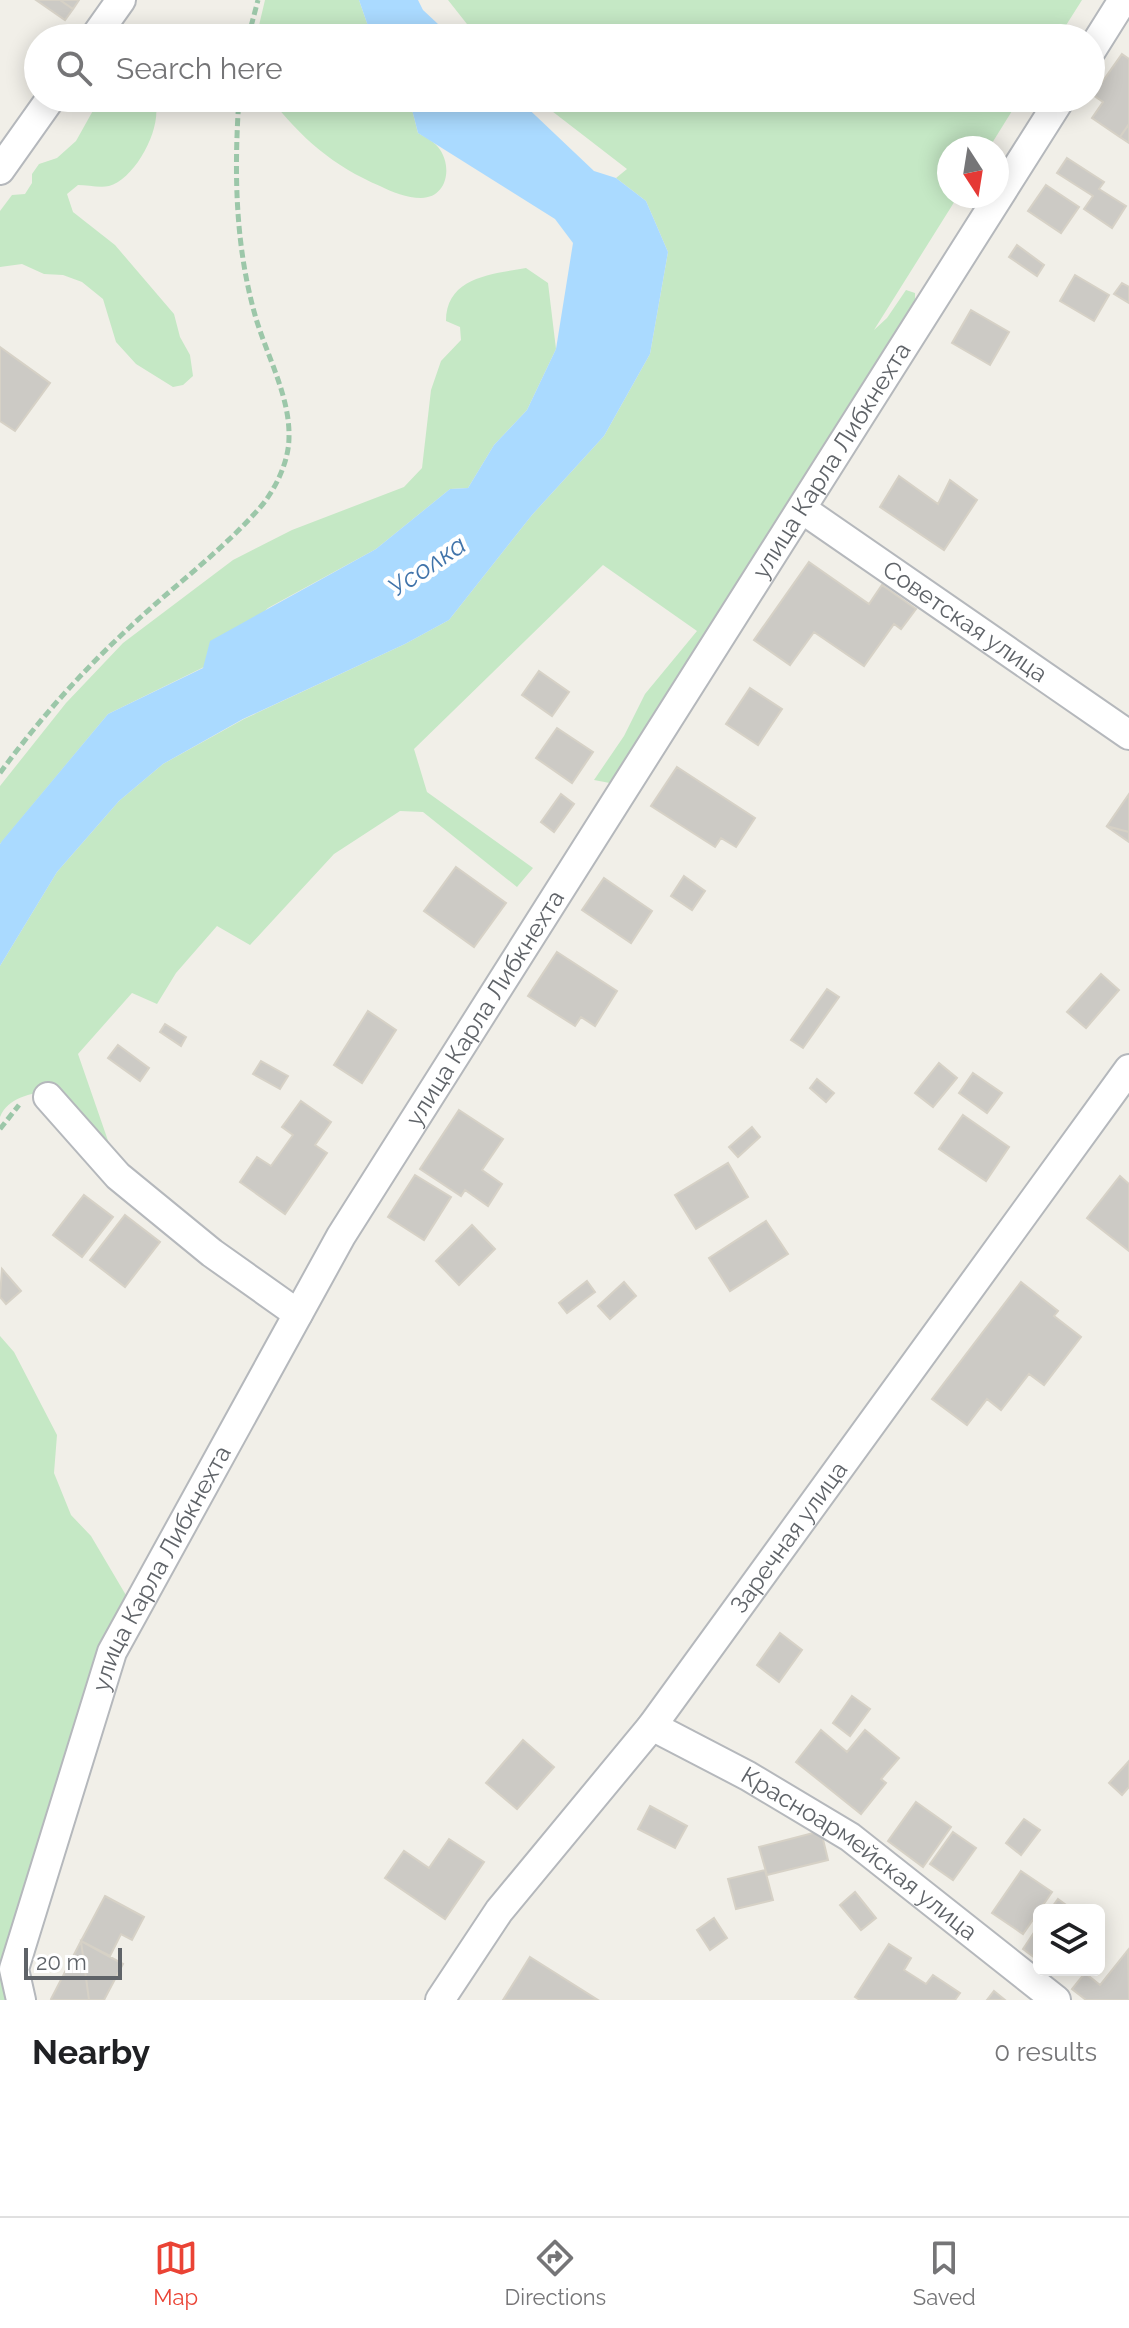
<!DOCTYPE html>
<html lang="en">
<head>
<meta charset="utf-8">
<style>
  :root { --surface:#fff; --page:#f6f6f6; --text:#202124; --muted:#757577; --line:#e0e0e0; --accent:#ea4335 }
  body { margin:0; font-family:Raleway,sans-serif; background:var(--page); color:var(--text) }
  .controls { position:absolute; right:24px; bottom:24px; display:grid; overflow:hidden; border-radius:12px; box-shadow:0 4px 20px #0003 }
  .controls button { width:72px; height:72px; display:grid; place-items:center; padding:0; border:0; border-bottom:2px solid var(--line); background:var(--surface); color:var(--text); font:40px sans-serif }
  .compass { position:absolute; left:937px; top:136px; width:72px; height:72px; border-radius:50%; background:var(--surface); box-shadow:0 4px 20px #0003; rotate:168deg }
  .scale { position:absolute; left:24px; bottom:20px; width:98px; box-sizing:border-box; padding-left:8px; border:4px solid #5f6368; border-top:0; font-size:22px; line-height:28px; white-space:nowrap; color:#5f6368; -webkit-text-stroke:6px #fff; paint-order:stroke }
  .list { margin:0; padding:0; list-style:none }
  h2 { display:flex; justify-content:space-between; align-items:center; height:104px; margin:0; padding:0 32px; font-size:34px }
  h2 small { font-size:26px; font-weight:400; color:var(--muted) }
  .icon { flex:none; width:44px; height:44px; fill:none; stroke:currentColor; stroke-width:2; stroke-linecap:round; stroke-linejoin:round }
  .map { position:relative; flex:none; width:1129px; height:2000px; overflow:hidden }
  .search { position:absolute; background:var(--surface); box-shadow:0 4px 20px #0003; left:24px; right:24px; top:24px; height:88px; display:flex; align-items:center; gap:20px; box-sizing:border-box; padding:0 28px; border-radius:44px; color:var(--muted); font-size:30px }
  .sheet { height:216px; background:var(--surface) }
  nav { display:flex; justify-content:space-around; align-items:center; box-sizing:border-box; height:112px; border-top:2px solid var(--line); background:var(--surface); font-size:22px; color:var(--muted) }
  nav a { display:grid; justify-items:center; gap:4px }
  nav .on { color:var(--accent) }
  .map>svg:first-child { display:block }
  .green { fill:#c5e8c5 }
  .water { fill:#aadaff }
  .building { fill:#cccac5; stroke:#d6d1c6; stroke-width:2 }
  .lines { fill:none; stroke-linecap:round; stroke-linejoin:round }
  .minor-casing { stroke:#b5b8bc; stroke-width:32 }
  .path { stroke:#9cc7a9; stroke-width:5; stroke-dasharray:8 4; stroke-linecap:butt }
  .minor { stroke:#fff; stroke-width:28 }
  .labels { text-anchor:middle; stroke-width:8; stroke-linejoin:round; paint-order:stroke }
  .street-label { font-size:24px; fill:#5f6368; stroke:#fff }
  .water-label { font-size:26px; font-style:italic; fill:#4174aa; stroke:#fff }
</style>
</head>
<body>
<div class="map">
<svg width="1129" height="2000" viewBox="0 0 1129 2000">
  <rect width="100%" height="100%" fill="#f1efe8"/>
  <path class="green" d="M265 0H359L368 26 376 38H256Z
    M448 0H1082L1058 38H478Z
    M107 98H154C165 124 136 179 109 186 100 188 87 185 78 185L67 194 73 212 115 245 174 314 180 337 190 355 193 376 183 385 173 387 136 364 116 342 103 299 82 282 63 275 44 274 22 264 0 267V211L12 195 25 194 32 183V174L39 164 57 158 76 141 95 107Z
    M270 98H409L418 133C425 137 433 141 438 147 453 165 448 198 421 198 407 198 392 192 380 186 333 166 301 138 270 98Z
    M535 98H1020L989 148H949V196H958L874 330 887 318 906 290 915 293V303L615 784 594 780 624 736 645 694 697 631 603 565 414 749 427 792 533 868 517 887 423 812 400 811 334 854 250 945 217 926 176 973 157 1004 132 993 78 1054 114 1158 50 1090C31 1094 8 1097 0 1117V966L57 872 119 801 163 764 244 719 405 644 449 620 532 515 604 436 650 354 668 252 646 201 616 178 627 169Z
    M526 268 548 283 556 349 527 410 494 445 468 488 450 489 376 549 268 608 204 667 108 714 0 844V786L66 703 123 643 233 560 292 530 404 487 422 468 431 390 441 361 461 340 460 327 446 321C446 277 492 274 526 268Z
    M0 1336 14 1352 57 1435 54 1473 71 1515 91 1536 130 1602 15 2000H0Z"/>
  <path class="water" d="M359 0H418L423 10 453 38H376L368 26Z
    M409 98H517L594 171 616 178 646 201 668 252 650 354 604 436 532 515 449 620 405 644 243 719 163 764 119 801 57 872 0 966V844L2 841 108 714 203 668 210 641 376 549 450 489 468 488 494 445 527 410 556 349 573 243 555 219 418 133Z"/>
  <path class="building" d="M36 0H60L73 9 65 20Z
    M60 0H79L73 9Z
    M1122 54 1129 59V124L1120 137 1092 118 1103 102 1093 95Z
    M1129 124V143L1120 137Z
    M1067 158 1104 182 1099 189 1126 206 1112 228 1084 209 1093 196 1057 173Z
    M1046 185 1079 207 1061 233 1028 211Z
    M1017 245 1044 265 1037 276 1009 257Z
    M1075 275 1109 295 1094 321 1060 301Z
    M1122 283 1129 287V303L1114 294Z
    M971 310 1009 332 990 365 952 343Z
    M0 347 50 383 15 431 0 421Z
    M899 476 938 504 950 480 977 500 944 550 880 507Z
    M809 562 869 604 882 585 916 609 901 629 894 624 864 666 814 632 790 665 754 640Z
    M539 671 569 692 552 716 522 695Z
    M750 688 782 709 758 745 726 724Z
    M557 728 593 752 572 783 536 758Z
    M677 767 755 818 736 847 721 838 715 847 651 806Z
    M561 794 574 804 554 832 541 822Z
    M1129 794V832L1107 826Z
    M1106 826 1129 832V842Z
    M456 867 506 903 474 947 424 911Z
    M684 876 705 891 692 910 671 896Z
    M604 878 652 911 631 943 582 910Z
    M557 952 617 991 595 1026 581 1017 575 1026 528 996Z
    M1101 974 1119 990 1086 1028 1067 1012Z
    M827 989 839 997 803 1048 791 1040Z
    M368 1011 396 1030 362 1083 334 1065Z
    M165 1024 186 1037 181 1046 160 1032Z
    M118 1045 149 1068 140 1081 108 1058Z
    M261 1061 288 1076 280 1089 253 1074Z
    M939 1063 957 1078 933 1107 915 1093Z
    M973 1073 1002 1093 987 1113 959 1093Z
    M817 1079 834 1093 826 1102 810 1088Z
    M301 1101 331 1122 315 1145 327 1153 285 1214 240 1182 257 1157 271 1166 293 1135 282 1127Z
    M459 1110 503 1139 482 1170 502 1184 488 1206 465 1190 461 1196 420 1169Z
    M963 1115 1009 1147 986 1181 939 1149Z
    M752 1127 760 1137 738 1157 729 1147Z
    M728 1163 748 1197 696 1229 675 1195Z
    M415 1175 451 1197 424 1240 388 1217Z
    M1120 1176 1129 1184V1251L1087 1218Z
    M84 1195 113 1217 82 1257 53 1235Z
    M125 1215 160 1242 125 1287 90 1260Z
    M766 1221 788 1254 730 1291 709 1258Z
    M472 1225 495 1249 459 1285 436 1261Z
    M2 1269 21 1291 6 1304 0 1297Z
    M587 1281 595 1292 567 1313 559 1303Z
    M624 1282 636 1296 610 1319 598 1306Z
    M1021 1282 1058 1311 1054 1316 1081 1337 1044 1385 1029 1374 1001 1410 987 1399 967 1425 932 1399Z
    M780 1633 802 1650 779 1682 757 1665Z
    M852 1696 870 1709 850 1736 833 1723Z
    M821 1730 847 1752 865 1730 899 1758 881 1779 886 1783 861 1814 796 1762Z
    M523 1740 554 1767 517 1809 486 1783Z
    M1129 1761V1787L1122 1795 1109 1783Z
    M916 1802 951 1827 923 1867 888 1841Z
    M650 1806 687 1826 675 1848 638 1829Z
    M1024 1819 1040 1830 1021 1855 1006 1843Z
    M821 1831 828 1860 767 1875 759 1847Z
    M953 1832 976 1848 953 1880 930 1864Z
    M449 1839 484 1862 445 1919 385 1878 404 1851 429 1868Z
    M765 1870 773 1900 736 1909 728 1879Z
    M1021 1871 1052 1892 1023 1934 992 1913Z
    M855 1892 876 1918 861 1930 840 1905Z
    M105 1896 144 1917 132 1940 121 1934 110 1956 81 1941Z
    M1058 1899 1073 1910H1050Z
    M714 1918 727 1938 710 1950 697 1930Z
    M1035 1931 1039 1933V1961L1023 1949Z
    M81 1941 123 1964 104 2000H89Z
    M81 1941 89 2000H52L51 1999Z
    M889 1944 911 1958 904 1970 926 1984 933 1975 960 1993 955 2000H860L855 1997Z
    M1128 1950 1129 2000H1086L1072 1989 1085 1973 1100 1985Z
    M530 1957 598 2000H503Z
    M994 1991 1005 2000H987Z"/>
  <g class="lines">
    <g class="minor-casing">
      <g id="minor">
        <path d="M94 38 121 0"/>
        <path d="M1091 51 1123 0"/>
        <path d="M0 170 51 98"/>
        <path id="s1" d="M802 509 1129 735"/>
        <path d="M48 1097 118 1176 212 1253 298 1314"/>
        <path id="s2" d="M652 1726 748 1776 850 1837 1056 2000"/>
        <path id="s3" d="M21 2000 14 1969 112 1652 341 1236 1061 98"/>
        <path id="s4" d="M440 2000 499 1911 652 1726 1129 1069"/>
      </g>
    </g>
    <path class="path" d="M248 38 258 0
      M0 773C38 721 82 671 129 628 173 586 224 550 263 504 277 486 289 460 289 437 290 396 266 354 255 315 235 244 234 171 239 98
      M0 1129 19 1105"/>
    <use href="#minor" class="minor"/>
  </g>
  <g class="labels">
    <g class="street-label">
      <text dy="8" stroke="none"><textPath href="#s3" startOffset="1756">улица Карла Либкнехта</textPath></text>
      <text dy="8" stroke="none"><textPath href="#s1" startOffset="198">Советская улица</textPath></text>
      <text dy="8" stroke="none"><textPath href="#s3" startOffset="1108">улица Карла Либкнехта</textPath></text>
      <text dy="8" stroke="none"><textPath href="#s4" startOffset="580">Заречная улица</textPath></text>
      <text dy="8" stroke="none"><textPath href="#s3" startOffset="460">улица Карла Либкнехта</textPath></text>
      <text dy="8" stroke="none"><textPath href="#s2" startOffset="244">Красноармейская улица</textPath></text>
    </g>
    <g class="water-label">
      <text transform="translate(427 566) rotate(-34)" y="9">Усолка</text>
    </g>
  </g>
</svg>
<div class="controls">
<button><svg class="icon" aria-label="layers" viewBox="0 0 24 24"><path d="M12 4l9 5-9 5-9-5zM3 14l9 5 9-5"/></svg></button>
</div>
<svg class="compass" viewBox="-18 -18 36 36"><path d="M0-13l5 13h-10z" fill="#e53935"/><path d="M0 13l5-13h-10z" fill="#757577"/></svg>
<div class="scale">20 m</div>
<div class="search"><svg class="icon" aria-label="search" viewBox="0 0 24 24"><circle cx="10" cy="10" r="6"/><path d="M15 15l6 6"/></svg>Search here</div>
</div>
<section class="sheet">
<h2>Nearby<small>0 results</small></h2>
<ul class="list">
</ul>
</section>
<nav>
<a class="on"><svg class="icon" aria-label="map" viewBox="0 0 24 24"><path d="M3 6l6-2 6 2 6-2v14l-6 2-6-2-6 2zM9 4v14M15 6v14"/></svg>Map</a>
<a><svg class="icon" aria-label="directions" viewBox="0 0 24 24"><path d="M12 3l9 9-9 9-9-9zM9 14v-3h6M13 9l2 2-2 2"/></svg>Directions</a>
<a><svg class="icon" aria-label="saved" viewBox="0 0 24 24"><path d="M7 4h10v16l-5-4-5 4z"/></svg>Saved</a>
</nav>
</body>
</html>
